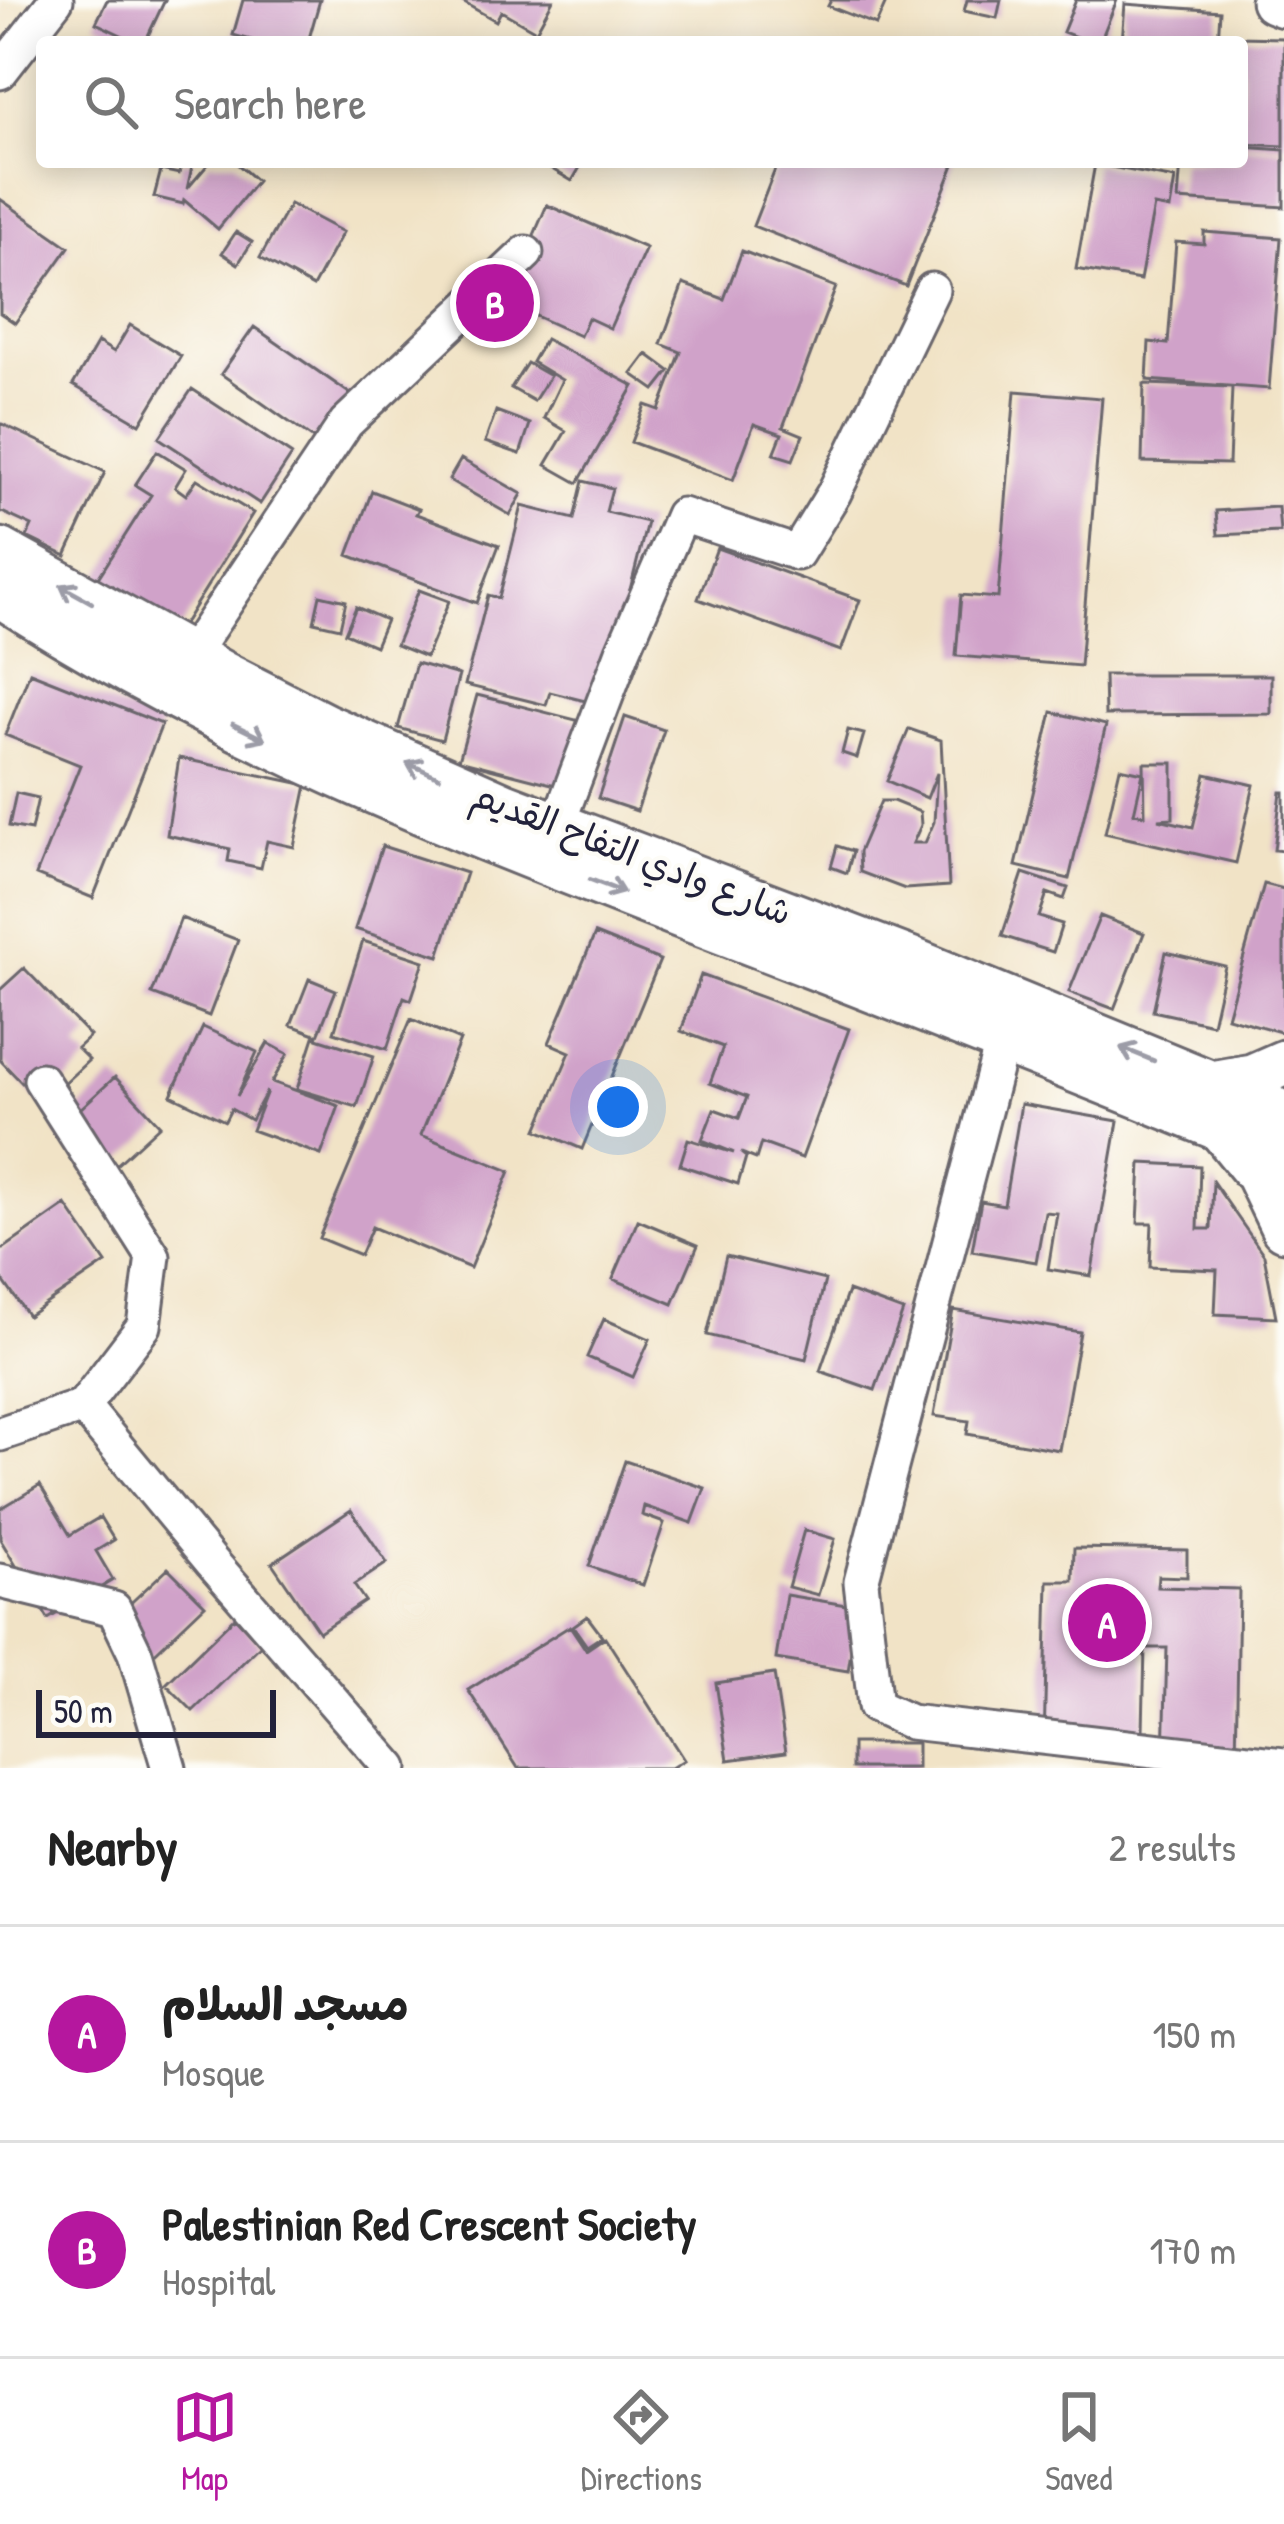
<!DOCTYPE html>
<html lang="en">
<head>
<meta charset="utf-8">
<style>
  :root { --surface:#fff; --page:#f2f2f2; --text:#222; --muted:#767676; --line:#e0e0e0; --accent:#b5179e }
  body { margin:0; font-family:"Patrick Hand","Playpen Sans Arabic",sans-serif; background:var(--page); color:var(--text) }
  .scale { position:absolute; left:36px; bottom:30px; width:240px; box-sizing:border-box; padding-left:12px; border:6px solid #22223b; border-top:0; font-size:33px; line-height:42px; white-space:nowrap; color:#22223b; -webkit-text-stroke:9px #fdfcf7; paint-order:stroke }
  .you { position:absolute; left:618px; top:1107px; width:42px; height:42px; margin:-30px; border:9px solid #fff; border-radius:50%; background:#1a73e8; box-shadow:0 0 0 18px #1a73e833 }
  .badge { display:grid; place-items:center; width:78px; height:78px; border-radius:50%; background:var(--accent); color:#fff; font-size:39px; font-weight:700 }
  .pin { position:absolute; translate:-50% -50%; border:6px solid #fff; box-shadow:0 3px 12px #0006 }
  .list { margin:0; padding:0; list-style:none }
  h2 { display:flex; justify-content:space-between; align-items:center; height:156px; margin:0; padding:0 48px; font-size:51px }
  h2 small { font-size:39px; font-weight:400; color:var(--muted) }
  .list li { display:grid; grid-template-columns:78px 1fr auto; gap:36px; align-items:center; box-sizing:border-box; height:216px; padding:0 48px; border-top:3px solid var(--line) }
  .list b { display:block; font-size:45px; white-space:nowrap }
  .list p { margin:0; font-size:39px; white-space:nowrap; color:var(--muted) }
  .list em { font-size:39px; font-style:normal; color:var(--muted) }
  .icon { flex:none; width:66px; height:66px; fill:none; stroke:currentColor; stroke-width:2; stroke-linecap:round; stroke-linejoin:round }
  .map { position:relative; flex:none; width:1284px; height:1768px; overflow:hidden }
  .search { position:absolute; background:var(--surface); box-shadow:0 6px 30px #0003; left:36px; right:36px; top:36px; height:132px; display:flex; align-items:center; gap:30px; box-sizing:border-box; padding:0 42px; border-radius:12px; color:var(--muted); font-size:45px }
  .sheet { height:588px; background:var(--surface) }
  nav { display:flex; justify-content:space-around; align-items:center; box-sizing:border-box; height:168px; border-top:3px solid var(--line); background:var(--surface); font-size:33px; color:var(--muted) }
  nav a { display:grid; justify-items:center; gap:6px }
  nav .on { color:var(--accent) }
  .map>svg:first-child { display:block }
  .building { fill:#d0a2c9 }
  .lines { fill:none; stroke-linecap:round; stroke-linejoin:round }
  .street-casing { stroke:#6a666c; stroke-width:39 }
  .secondary-casing { stroke:#6a666c; stroke-width:51 }
  .street { stroke:#fff; stroke-width:33 }
  .secondary { stroke:#fff; stroke-width:45 }
  .oneway { stroke:#9c9ca7 }
  .labels { text-anchor:middle; stroke-width:9; stroke-linejoin:round; paint-order:stroke }
  .street-label { font-size:36px; fill:#22223b; stroke:#fdfcf7 }
</style>
</head>
<body>
<div class="map">
<svg width="1284" height="1768" viewBox="0 0 1284 1768">
  <rect width="100%" height="100%" fill="#fdfcf7"/>
  <filter id="ink" filterUnits="userSpaceOnUse"><feTurbulence type="fractalNoise" baseFrequency=".00833" numOctaves="2"/><feDisplacementMap in="SourceGraphic" scale="24" xChannelSelector="R" yChannelSelector="G"/><feConvolveMatrix kernelMatrix="1 2 1 2 8 2 1 2 1" color-interpolation-filters="sRGB"/></filter>
  <filter id="wash" filterUnits="userSpaceOnUse"><feTurbulence type="fractalNoise" baseFrequency=".004" numOctaves="4" result="noise"/><feDisplacementMap in="SourceGraphic" scale="48" xChannelSelector="R" yChannelSelector="G"/><feGaussianBlur stdDeviation="2.7" result="paint"/><feColorMatrix in="noise" values="0 0 0 0 0 0 0 0 0 0 0 0 0 0 0 0 0 1.4 0 .05"/><feComposite in="paint" operator="in"/></filter>
  <g filter="url(#wash)">
    <rect width="100%" height="100%" fill="#f1e3c6"/>
    <g id="blocks">
      <path class="building" d="M107 0H165L145 42H136L96 23Z
        M243 0H320L308 42H258L233 35Z
        M459 0H553L536 31 501 11 496 21Z
        M831 0H887L876 25 828 6Z
        M967 0H1001L997 18 964 11Z
        M1076 0H1117L1100 42H1089L1063 32Z
        M1125 4 1220 11 1218 42H1122Z
        M1238 37 1284 38V146L1242 144V42H1238Z
        M1242 147 1284 150V207L1178 200 1181 162H1242Z
        M182 162H193L187 189 210 162H235L257 181 218 229 184 200 183 204 154 197 161 170 179 174Z
        M540 162H583L572 181Z
        M778 162H955L906 286 753 226Z
        M1095 164 1175 179 1170 209 1154 206 1140 280 1076 269Z
        M0 199 69 247 15 323 0 313Z
        M290 204 343 232 313 287 260 258Z
        M547 205 646 248 610 328 588 318 580 336 505 302Z
        M236 232 252 242 238 264 222 253Z
        M1204 232 1281 238 1269 389 1147 380 1149 342 1168 344 1176 242 1204 244Z
        M742 251 836 287 783 427 803 435 793 460 774 454 782 434 754 424 733 480 631 442 645 405 659 410 681 352 661 344 683 284 724 299Z
        M130 325 181 356 140 424 73 385 98 342 114 352Z
        M254 327 352 395 319 443 221 374Z
        M545 339 634 386 578 483 546 465 566 431 544 418 562 380 532 362Z
        M647 354 670 371 655 390 632 374Z
        M527 363 550 376 534 401 511 388Z
        M1144 384 1232 387 1229 464 1142 462Z
        M192 389 292 455 260 504 159 438Z
        M1015 391 1102 398 1080 666 956 656 961 595 998 598Z
        M496 411 530 424 520 454 485 442Z
        M0 423 105 472 66 556 27 537 32 526 0 511Z
        M157 451 186 469 175 487 186 495 197 479 253 513 181 628 91 589 151 495 135 485Z
        M461 459 522 494 510 515 449 480Z
        M583 481 612 488 606 512 647 522 601 705 550 692 546 705 465 685 488 595 499 598 522 506 574 519Z
        M372 491 419 509 416 514 499 545 477 603 348 555Z
        M1278 507 1280 532 1218 535 1216 511Z
        M717 548 860 600 841 651 698 599Z
        M419 590 449 601 426 657 396 645Z
        M320 595 346 601 340 628 314 622Z
        M356 607 386 620 375 646 345 633Z
        M416 663 459 675 442 740 398 728Z
        M30 672 162 724 93 898 36 875 80 765 5 735Z
        M1104 675H1271V714L1105 715Z
        M477 695 584 722 567 788 459 760Z
        M1052 712 1106 725 1069 879 1016 866Z
        M625 717 664 730 637 811 598 798Z
        M909 729 941 740 949 886 905 889 860 872 859 852 881 801H893L920 812 921 825 913 843H925L934 822 937 773 927 798 887 781Z
        M848 730 864 734 857 758 842 753Z
        M179 758 307 785 294 847 267 841 261 868 228 861 230 849 167 835Z
        M1144 763H1173V818L1159 819 1193 827 1206 774 1254 785 1236 863 1105 833 1120 768 1143 773 1134 813 1145 815Z
        M1281 792H1284V851L1274 850Z
        M16 793 38 798 31 830 9 826Z
        M382 846 466 873 439 956 355 929Z
        M837 846 853 851 847 873 831 867Z
        M1023 873 1068 888 1064 899 1047 893 1039 917 1062 924 1053 952 1002 936Z
        M1264 884 1284 889V1033L1227 1017Z
        M1100 916 1144 933 1114 1009 1069 992Z
        M181 918 238 940 209 1016 152 994Z
        M595 934 660 960 582 1149 537 1130 570 1052 549 1043Z
        M363 941 424 961 411 1000 404 997 387 1049 334 1032Z
        M1166 952 1225 966 1212 1024 1153 1011Z
        M24 968 90 1036 77 1048 89 1060 42 1104 0 1060V990Z
        M701 975 849 1029 802 1158 761 1143 756 1159 741 1153 746 1157 738 1184 680 1165 688 1139 734 1153 702 1140 714 1109 739 1118 747 1097 710 1083 723 1047 681 1031Z
        M309 979 336 990 318 1035 291 1025Z
        M411 1019 460 1040 421 1135 510 1171 470 1268 372 1227 360 1255 319 1238Z
        M203 1027 257 1052 237 1096 268 1043 288 1054 272 1082 339 1106 321 1155 252 1130 267 1091 251 1120 231 1109 225 1121 171 1095Z
        M314 1037 374 1056 357 1107 297 1089Z
        M115 1077 160 1125 100 1180 55 1132Z
        M1021 1104 1118 1121 1091 1276 1048 1269 1057 1213 1045 1212 1036 1262 972 1251 981 1201 1004 1205Z
        M1141 1163 1200 1166 1198 1229H1211L1213 1182 1264 1255 1276 1317 1215 1314 1217 1270 1150 1267 1152 1223H1138Z
        M66 1205 106 1263 28 1316 0 1276V1251Z
        M638 1220 698 1245 673 1304 613 1279Z
        M726 1256 825 1280 806 1359 707 1335Z
        M848 1291 903 1311 875 1390 820 1371Z
        M953 1310 1080 1332 1059 1450 967 1434 969 1421 934 1416Z
        M604 1319 650 1339 633 1377 587 1357Z
        M625 1461 705 1488 692 1523 644 1506 642 1515 664 1523 643 1585 589 1566Z
        M40 1485 70 1535 100 1517 114 1540 96 1551 113 1580 48 1619 0 1539V1509Z
        M351 1510 387 1563 354 1585 365 1601 319 1632 272 1563Z
        M804 1530 835 1539 818 1595 788 1587Z
        M1074 1548 1187 1550V1577L1158 1576 1157 1587 1239 1589 1236 1760 1164 1758 1167 1648H1145L1143 1731H1148V1747L1044 1744 1048 1581H1073Z
        M168 1568 205 1605 140 1667 103 1629Z
        M786 1595 858 1607 848 1671 776 1659Z
        M587 1616 602 1636 587 1646 573 1626Z
        M235 1617 261 1645 193 1711 166 1684Z
        M570 1626 586 1650 605 1637 684 1760 671 1768H518L468 1690Z
        M774 1674 786 1752 728 1760 716 1683Z
        M852 1743H917V1768H852Z"/>
    </g>
  </g>
  <g filter="url(#ink)">
    <use href="#blocks" fill-opacity="0" stroke="#6a666c" stroke-width="3"/>
    <g class="lines">
      <g class="street-casing">
        <path id="street" d="M0 72 56 0
          M178 674 346 423 526 253
          M557 826 623 651 682 515 797 553 834 493 932 290
          M1003 1039 861 1582 875 1706 910 1722 1284 1765
          M83 1406 212 1562 391 1768
          M0 1434 83 1406 144 1326 153 1256 41 1080
          M0 1581 114 1609 135 1653 169 1768"/>
      </g>
      <g class="secondary-casing">
        <path id="secondary" d="M1274 0 1284 4
          M0 551 222 674 324 726 505 806 910 960 1284 1114
          M0 594C214 733 454 827 691 919 890 995 1087 1073 1284 1154
          M1212 1084 1252 1077 1284 1063
          M1222 1130 1258 1174 1284 1228"/>
      </g>
      <use href="#street" class="street"/>
      <use href="#secondary" class="secondary"/>
    </g>
    <defs><path id="oneway-shaft" d="M-6 0H5M1.5-3L5.5 0L1.5 3" fill="none" stroke-width="1.6" stroke-linecap="round" stroke-linejoin="round" transform="scale(3)"/></defs>
    <g class="oneway">
      <use href="#oneway-shaft" transform="translate(76 594) rotate(-151)"/>
      <use href="#oneway-shaft" transform="translate(249 732) rotate(26)"/>
      <use href="#oneway-shaft" transform="translate(423 770) rotate(-156)"/>
      <use href="#oneway-shaft" transform="translate(607 886) rotate(21)"/>
      <use href="#oneway-shaft" transform="translate(1137 1054) rotate(-158)"/>
    </g>
  </g>
  <g class="labels">
    <g class="street-label">
      <text transform="translate(632 853) rotate(21)" y="13">شارع وادي التفاح القديم</text>
    </g>
  </g>
</svg>
<div class="scale">50 m</div>
<div class="you"></div>
<div class="pin badge" style="left:1107px;top:1623px">A</div>
<div class="pin badge" style="left:495px;top:303px">B</div>
<div class="search"><svg class="icon" aria-label="search" viewBox="0 0 24 24"><circle cx="10" cy="10" r="6"/><path d="M15 15l6 6"/></svg>Search here</div>
</div>
<section class="sheet">
<h2>Nearby<small>2 results</small></h2>
<ul class="list">
<li><span class="badge">A</span><div><b>مسجد السلام</b><p>Mosque</p></div><em>150 m</em></li>
<li><span class="badge">B</span><div><b>Palestinian Red Crescent Society</b><p>Hospital</p></div><em>170 m</em></li>
</ul>
</section>
<nav>
<a class="on"><svg class="icon" aria-label="map" viewBox="0 0 24 24"><path d="M3 6l6-2 6 2 6-2v14l-6 2-6-2-6 2zM9 4v14M15 6v14"/></svg>Map</a>
<a><svg class="icon" aria-label="directions" viewBox="0 0 24 24"><path d="M12 3l9 9-9 9-9-9zM9 14v-3h6M13 9l2 2-2 2"/></svg>Directions</a>
<a><svg class="icon" aria-label="saved" viewBox="0 0 24 24"><path d="M7 4h10v16l-5-4-5 4z"/></svg>Saved</a>
</nav>
</body>
</html>
